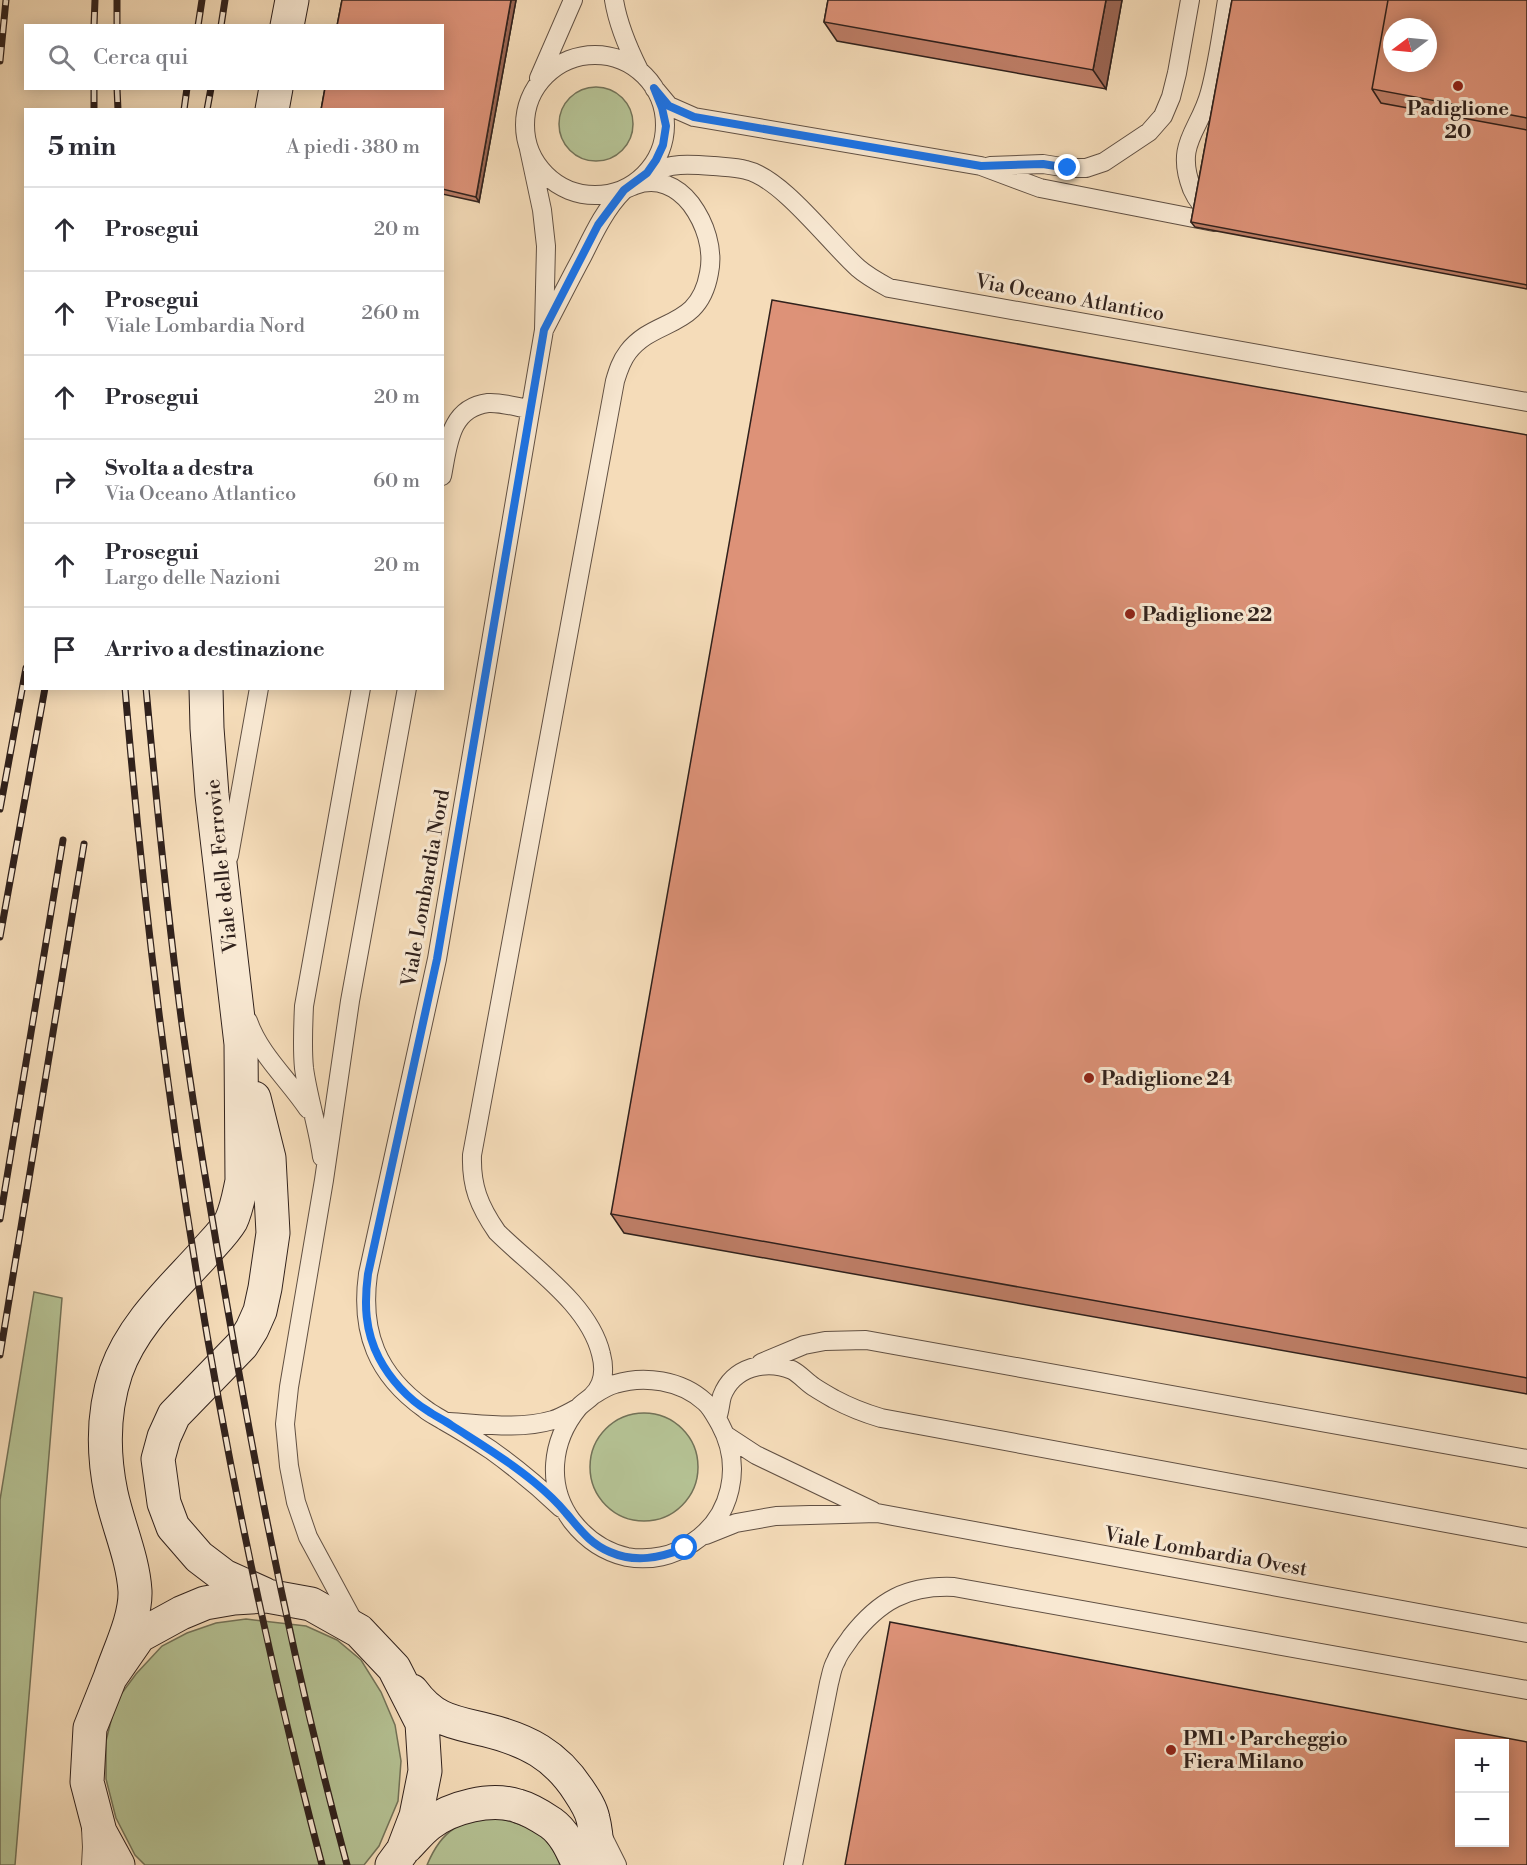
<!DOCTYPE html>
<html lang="it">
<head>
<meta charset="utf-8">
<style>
  :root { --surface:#fff; --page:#f7f7f7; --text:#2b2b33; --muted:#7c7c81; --line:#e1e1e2 }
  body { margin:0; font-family:"Libre Bodoni",serif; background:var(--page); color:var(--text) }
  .controls { position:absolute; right:18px; bottom:18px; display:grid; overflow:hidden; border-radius:0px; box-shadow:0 3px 15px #0003 }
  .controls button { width:54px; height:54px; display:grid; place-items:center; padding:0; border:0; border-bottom:2px solid var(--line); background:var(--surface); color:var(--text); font:30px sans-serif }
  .compass { position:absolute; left:1383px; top:18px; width:54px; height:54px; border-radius:50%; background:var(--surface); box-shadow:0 3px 15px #0003; rotate:254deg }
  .stop { position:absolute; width:18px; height:18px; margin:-14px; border:4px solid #1a73e8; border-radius:50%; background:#fff }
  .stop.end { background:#1a73e8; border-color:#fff; box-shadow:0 2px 6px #0008 }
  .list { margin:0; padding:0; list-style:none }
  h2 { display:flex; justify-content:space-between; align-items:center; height:78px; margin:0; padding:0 24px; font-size:26px }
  h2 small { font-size:20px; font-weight:400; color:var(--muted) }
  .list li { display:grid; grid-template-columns:39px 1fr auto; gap:18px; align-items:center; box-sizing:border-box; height:84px; padding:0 24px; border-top:2px solid var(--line) }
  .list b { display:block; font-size:22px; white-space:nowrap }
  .list p { margin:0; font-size:20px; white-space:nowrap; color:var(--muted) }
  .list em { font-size:20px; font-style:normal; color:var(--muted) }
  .icon { flex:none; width:33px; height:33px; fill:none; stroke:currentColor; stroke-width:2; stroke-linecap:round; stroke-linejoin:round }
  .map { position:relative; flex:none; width:1527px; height:1865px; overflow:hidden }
  .search { position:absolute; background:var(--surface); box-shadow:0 3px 15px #0003; left:24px; top:24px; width:420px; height:66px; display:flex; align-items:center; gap:15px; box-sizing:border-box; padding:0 21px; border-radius:0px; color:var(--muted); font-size:22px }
  .panel { position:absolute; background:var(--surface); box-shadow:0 3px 15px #0003; left:24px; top:108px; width:420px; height:582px; border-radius:0px }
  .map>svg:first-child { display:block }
  .green { fill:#b5c294; stroke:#727258; stroke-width:1.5 }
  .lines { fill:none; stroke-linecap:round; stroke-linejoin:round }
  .lane-casing { stroke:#615043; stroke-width:20 }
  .secondary-casing { stroke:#30211c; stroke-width:35 }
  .lane { stroke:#f8e8d2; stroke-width:18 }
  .secondary { stroke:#f8e8d2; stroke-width:33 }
  .rail-casing { stroke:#30211c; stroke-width:7 }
  .rail { stroke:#f8e8d2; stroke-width:4.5; stroke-dasharray:14; stroke-linecap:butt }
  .wall { fill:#be7e67; stroke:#30211c; stroke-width:1.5 }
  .shaded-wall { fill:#9b6654; stroke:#30211c; stroke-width:1.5 }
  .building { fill:#dd9278; stroke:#30211c; stroke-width:1.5; fill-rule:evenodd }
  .route { stroke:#1a73e8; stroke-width:8 }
  .poi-dot { fill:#8f2418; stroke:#f8e8d2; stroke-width:2 }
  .labels { text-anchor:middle; stroke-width:6; stroke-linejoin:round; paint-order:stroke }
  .poi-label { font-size:20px; font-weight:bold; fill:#30211c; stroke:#f8e8d2; text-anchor:start }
  .street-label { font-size:20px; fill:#30211c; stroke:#f8e8d2 }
</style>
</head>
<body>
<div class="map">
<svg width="1527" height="1865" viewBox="0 0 1527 1865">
  <rect width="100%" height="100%" fill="#f5dcb9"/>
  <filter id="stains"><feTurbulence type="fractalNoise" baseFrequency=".00333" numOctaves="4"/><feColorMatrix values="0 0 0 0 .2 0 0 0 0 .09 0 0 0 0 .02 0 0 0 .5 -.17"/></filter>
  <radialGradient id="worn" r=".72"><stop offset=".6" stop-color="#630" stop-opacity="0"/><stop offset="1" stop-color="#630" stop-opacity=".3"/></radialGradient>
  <path class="green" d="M559 124a37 37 0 1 1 74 0a37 37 0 1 1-74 0Z
    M34 1292 62 1298 15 1865H0V1500Z
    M590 1467a54 54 0 1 1 108 0a54 54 0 1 1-108 0Z
    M246 1619 306 1626 337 1640 361 1660 381 1692 395 1725 401 1761 398 1801 379 1846 364 1865H145L135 1855 116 1818 106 1779V1741L116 1701 136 1674 162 1646 187 1633 216 1623Z
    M497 1818C528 1825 549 1833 560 1865H427C442 1829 460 1820 497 1818Z"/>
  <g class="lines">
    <g class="lane-casing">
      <path id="lane" d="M614 0C618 25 628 48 639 70
        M525 125a70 70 0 1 1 140 0a70 70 0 1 1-140 0Z
        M539 78 573 0
        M654 88 669 106 694 117 981 166 1040 188 1214 222
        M529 149 542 210 546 246 544 330 437 959 368 1274C360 1332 377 1375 425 1409 431 1414 438 1417 444 1421 460 1430 476 1440 491 1450 516 1468 539 1487 561 1508
        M990 166 1043 164 1068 168H1086L1104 162 1149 132 1163 116 1171 97 1177 73 1190 0
        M647 173C674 163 686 164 714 166 724 167 736 167 746 170 782 178 829 242 858 268 867 276 878 282 889 288L1527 402
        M1212 214C1203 208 1196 198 1192 189 1174 143 1200 131 1210 92 1218 62 1222 31 1227 0
        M544 330C557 305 569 281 582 257 593 235 605 209 623 191 626 188 631 187 635 185 657 177 677 186 691 204 705 223 714 249 709 273 699 330 655 317 628 352 621 361 618 371 615 381L472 1155C471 1186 479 1206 497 1232 532 1267 589 1304 601 1354 605 1369 604 1385 592 1396 588 1400 582 1403 578 1408 551 1441 546 1486 572 1521 586 1539 605 1552 627 1557 650 1561 674 1556 692 1543 732 1517 743 1466 720 1424 716 1417 711 1407 705 1402 681 1380 644 1375 615 1384 608 1386 601 1390 595 1394
        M442 476C448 446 449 408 488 403 501 402 516 407 529 409
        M229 856 259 688
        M248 1021C260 1055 288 1079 308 1109
        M322 1157C318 1127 308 1098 304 1068 302 1048 303 1027 304 1006L361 688
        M761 1363 804 1345 825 1341 866 1340 1527 1459
        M717 1418C720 1411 720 1403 722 1396 733 1367 766 1359 792 1370 800 1374 806 1382 814 1387 820 1391 827 1395 834 1399 849 1407 864 1413 881 1418L1527 1538
        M449 1422C483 1424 519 1430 553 1420 562 1417 570 1412 578 1408
        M727 1436 756 1455 873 1511
        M706 1535 736 1523 776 1516 877 1513 1527 1633
        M355 1624 308 1537 296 1502 289 1466 285 1424 289 1387 324 1180 350 1001 407 688
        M91 1829 92 1847 91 1865
        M603 1837 617 1865
        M793 1865 829 1683C831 1676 832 1667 836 1661 839 1652 846 1645 851 1637 879 1601 907 1585 954 1587L1527 1690"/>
    </g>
    <g class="secondary-casing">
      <path id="secondary" d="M287 26 292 0
        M272 110 276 88
        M254 1098 269 1158 273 1233 265 1288 260 1311 252 1329 242 1345 174 1415 164 1437 158 1459 164 1503 173 1527 199 1557 224 1576 264 1594
        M110 1678C119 1651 136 1618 135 1591 133 1558 118 1526 111 1493 103 1454 103 1411 116 1372 132 1326 170 1291 202 1256 211 1245 224 1233 231 1221 237 1208 239 1195 242 1181L241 1044 212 795 207 728 206 688
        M412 1691C434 1721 453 1722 486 1730 527 1740 556 1755 579 1791 585 1800 591 1809 593 1819 597 1834 597 1850 598 1865
        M406 1847C414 1839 421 1830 429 1824 452 1807 491 1797 518 1806 529 1809 542 1817 551 1823 565 1833 572 1850 579 1865
        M118 1865 100 1832 87 1782 90 1728 110 1678 139 1636 181 1613 205 1603 234 1598 267 1596 311 1604 359 1631 394 1668 422 1723 425 1771 416 1816 403 1850 392 1865"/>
    </g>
    <use href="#lane" class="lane"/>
    <use href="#secondary" class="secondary"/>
    <g class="rail-casing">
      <path id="rail" d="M94 26 95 0
        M117 26V0
        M198 26 202 0
        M221 26 225 0
        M0 61 6 0
        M94 88V110
        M117 88 118 110
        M184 110 187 88
        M207 110 211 88
        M125 688C158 1083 221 1482 322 1865
        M146 688C156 798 167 908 181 1017 198 1140 219 1262 241 1384 270 1546 304 1706 347 1865
        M0 809 26 668
        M0 937 45 688
        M0 1219 63 840
        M0 1355 84 844"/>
    </g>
    <use href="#rail" class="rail"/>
  </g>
  <path class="wall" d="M342 0H516L479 202 442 194V110H321L325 88H442V26H337Z
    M828 0H1122L1106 89 837 41 824 22Z
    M1232 0H1527V289L1195 227 1191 222Z
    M1527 435V1394L624 1233 611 1214Z"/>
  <path class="shaded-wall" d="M511 0H516L479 202 476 197Z
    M1106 0H1122L1106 89 1093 70Z"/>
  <path class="building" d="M342 0H511L476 197 442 189V110H321L325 88H442V26H337Z
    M828 0H1106L1093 70 824 22Z
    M1232 0H1388L1372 89 1381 103 1527 130V285L1191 222Z
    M1388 0H1527V118L1372 89ZM1392 27H1428V63H1392Z
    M772 300 1527 435V1378L611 1214Z
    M890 1622 1527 1742V1865H845ZM1460 1743H1504V1842H1460Z"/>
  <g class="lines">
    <path class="route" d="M685 1548C660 1558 635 1563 610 1552 589 1543 580 1529 566 1513 557 1502 545 1491 534 1482 508 1460 479 1443 451 1425 444 1420 435 1416 428 1411 408 1399 390 1379 379 1358 365 1331 364 1304 368 1274L437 959 544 330 598 225 624 190 647 173 656 160 663 145 666 126 662 108 654 88 669 106 694 117 981 166 1043 164 1068 168"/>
  </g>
  <g class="poi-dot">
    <circle cx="1458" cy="86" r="6"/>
    <circle cx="1130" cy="614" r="6"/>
    <circle cx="1089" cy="1078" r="6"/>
    <circle cx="1171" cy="1750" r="6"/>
  </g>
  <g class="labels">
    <g class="poi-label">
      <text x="1458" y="115" text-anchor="middle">Padiglione<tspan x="1458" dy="23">20</tspan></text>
      <text x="1142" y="621">Padiglione 22</text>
      <text x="1101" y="1085">Padiglione 24</text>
      <text x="1183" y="1745">PM1 • Parcheggio<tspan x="1183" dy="23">Fiera Milano</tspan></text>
    </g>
    <g class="street-label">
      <text transform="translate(1070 297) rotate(10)" y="7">Via Oceano Atlantico</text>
      <text transform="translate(221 866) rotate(-96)" y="7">Viale delle Ferrovie</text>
      <text transform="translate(425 888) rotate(-80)" y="7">Viale Lombardia Nord</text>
      <text transform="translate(1206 1551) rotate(10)" y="7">Viale Lombardia Ovest</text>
    </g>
  </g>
  <rect width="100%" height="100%" filter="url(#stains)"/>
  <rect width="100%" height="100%" fill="url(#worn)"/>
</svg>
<div class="controls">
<button>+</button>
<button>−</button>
</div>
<svg class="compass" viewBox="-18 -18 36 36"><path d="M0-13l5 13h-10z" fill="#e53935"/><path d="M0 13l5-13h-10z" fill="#7c7c81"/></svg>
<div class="stop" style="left:685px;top:1548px"></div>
<div class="stop end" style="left:1068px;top:168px"></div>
<div class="search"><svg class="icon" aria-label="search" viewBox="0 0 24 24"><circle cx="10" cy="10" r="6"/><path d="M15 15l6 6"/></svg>Cerca qui</div>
<section class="panel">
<h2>5 min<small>A piedi · 380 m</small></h2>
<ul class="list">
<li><svg class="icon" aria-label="ahead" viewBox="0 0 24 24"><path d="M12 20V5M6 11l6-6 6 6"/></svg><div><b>Prosegui</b></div><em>20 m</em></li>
<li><svg class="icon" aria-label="ahead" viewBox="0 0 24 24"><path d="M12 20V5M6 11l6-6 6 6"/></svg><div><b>Prosegui</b><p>Viale Lombardia Nord</p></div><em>260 m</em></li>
<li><svg class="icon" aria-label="ahead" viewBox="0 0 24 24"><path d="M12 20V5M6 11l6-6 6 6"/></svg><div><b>Prosegui</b></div><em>20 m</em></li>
<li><svg class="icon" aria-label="right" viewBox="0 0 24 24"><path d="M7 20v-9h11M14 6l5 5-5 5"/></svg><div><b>Svolta a destra</b><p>Via Oceano Atlantico</p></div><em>60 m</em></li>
<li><svg class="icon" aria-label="ahead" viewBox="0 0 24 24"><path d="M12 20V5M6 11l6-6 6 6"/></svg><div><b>Prosegui</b><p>Largo delle Nazioni</p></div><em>20 m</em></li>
<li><svg class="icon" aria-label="arrive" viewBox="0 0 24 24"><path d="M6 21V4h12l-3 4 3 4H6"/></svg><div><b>Arrivo a destinazione</b></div></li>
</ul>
</section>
</div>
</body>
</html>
